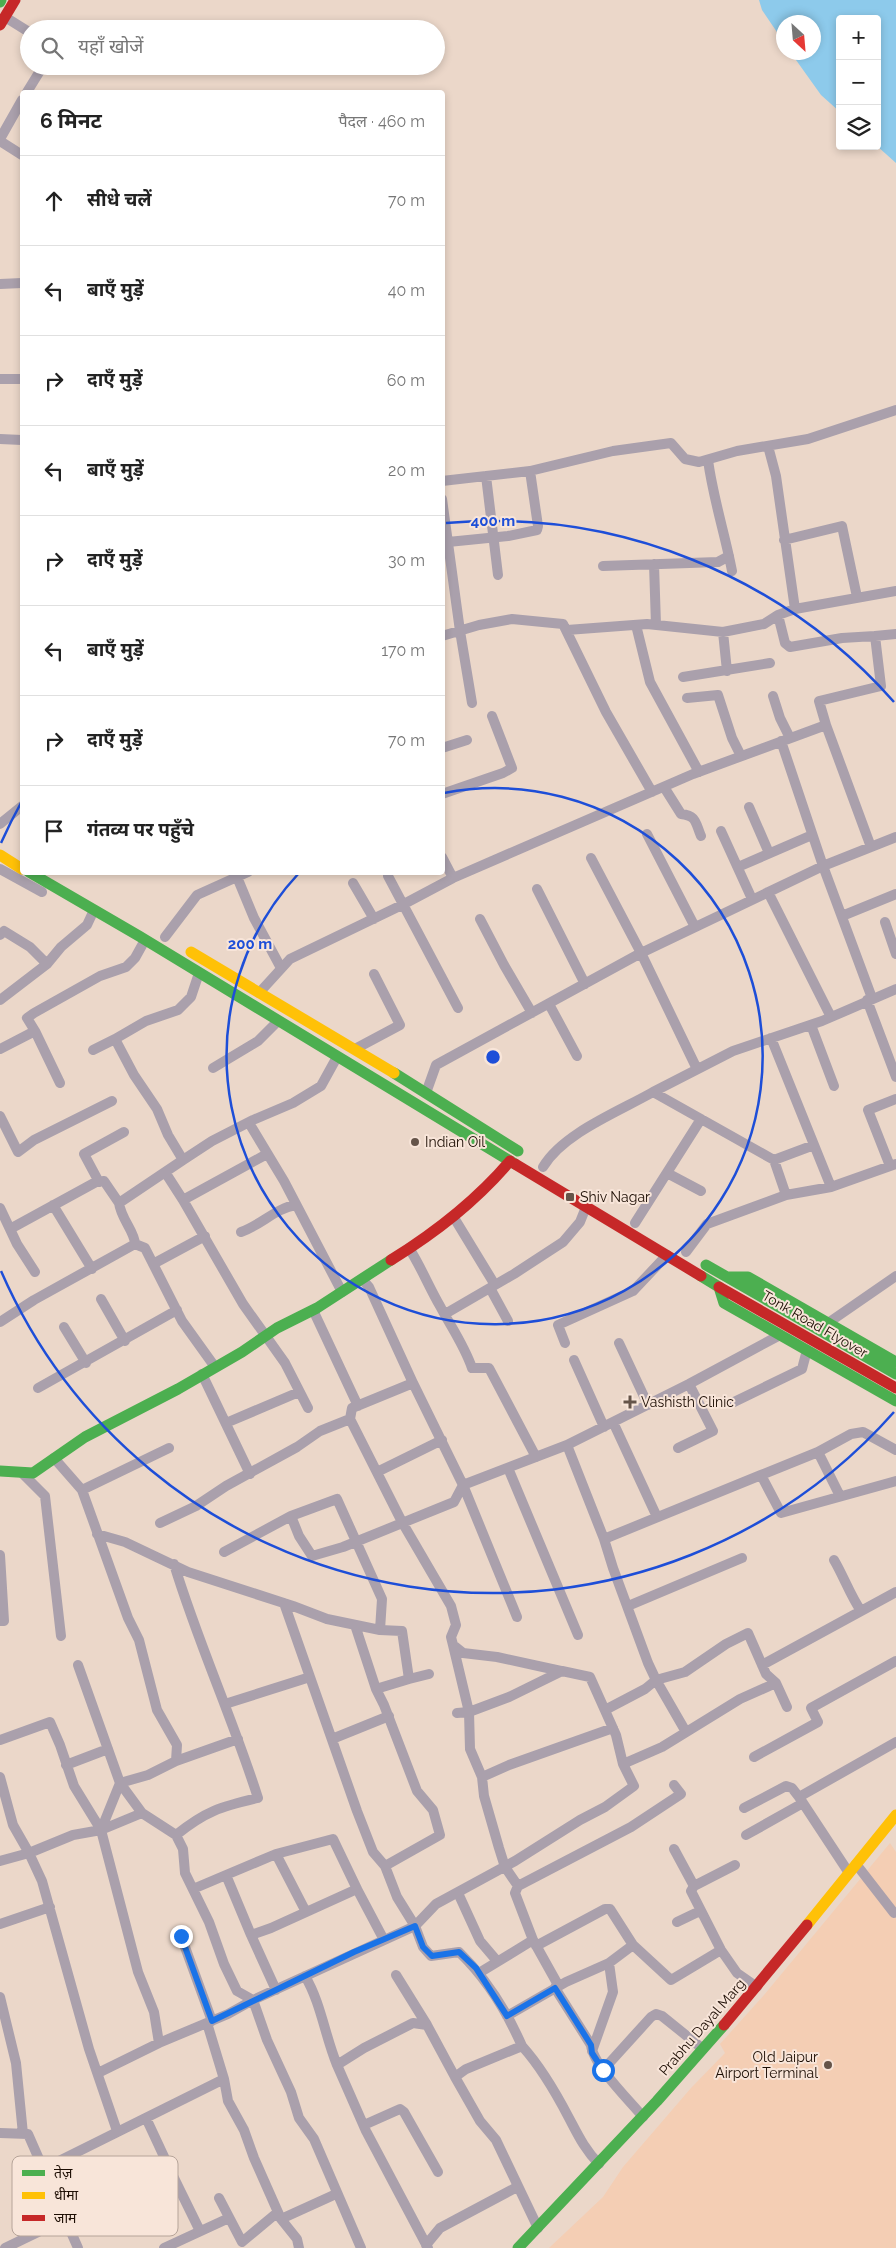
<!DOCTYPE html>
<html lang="hi">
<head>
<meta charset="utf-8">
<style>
  :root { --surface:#fff; --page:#f6f6f6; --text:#222; --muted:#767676; --line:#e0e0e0 }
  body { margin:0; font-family:Raleway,"Noto Sans Devanagari",sans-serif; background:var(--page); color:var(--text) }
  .controls { position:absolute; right:15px; top:15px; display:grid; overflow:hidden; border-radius:5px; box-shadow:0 2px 8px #0003 }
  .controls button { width:45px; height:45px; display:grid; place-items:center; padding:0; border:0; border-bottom:1px solid var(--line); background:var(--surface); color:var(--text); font:25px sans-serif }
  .compass { position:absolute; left:776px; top:15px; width:45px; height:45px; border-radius:50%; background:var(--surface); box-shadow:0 2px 8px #0003; rotate:154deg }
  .stop { position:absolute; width:15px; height:15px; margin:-11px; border:4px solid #1a73e8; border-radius:50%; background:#fff }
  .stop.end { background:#1a73e8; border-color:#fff; box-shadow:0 1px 5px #0008 }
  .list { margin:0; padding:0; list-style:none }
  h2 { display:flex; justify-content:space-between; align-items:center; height:65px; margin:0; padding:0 20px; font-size:21px }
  h2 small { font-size:16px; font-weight:400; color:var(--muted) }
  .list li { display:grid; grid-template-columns:32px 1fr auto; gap:15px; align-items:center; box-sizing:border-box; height:90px; padding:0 20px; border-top:1px solid var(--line) }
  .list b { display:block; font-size:19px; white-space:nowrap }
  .list em { font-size:16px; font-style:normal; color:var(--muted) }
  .icon { flex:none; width:28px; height:28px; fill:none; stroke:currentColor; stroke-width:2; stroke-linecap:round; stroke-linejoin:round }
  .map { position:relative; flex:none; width:896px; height:2248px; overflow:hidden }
  .search { position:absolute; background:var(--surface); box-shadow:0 2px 8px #0003; left:20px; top:20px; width:425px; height:55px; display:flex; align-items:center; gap:12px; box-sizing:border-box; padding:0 18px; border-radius:28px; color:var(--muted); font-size:19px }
  .panel { position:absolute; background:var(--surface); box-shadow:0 2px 8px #0003; left:20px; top:90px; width:425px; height:785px; border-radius:5px }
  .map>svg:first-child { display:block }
  .built { fill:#f4ceb4 }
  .water { fill:#8dcaeb }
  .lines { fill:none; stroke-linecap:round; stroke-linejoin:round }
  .street { stroke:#aaa0ac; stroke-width:10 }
  .fast { stroke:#4caf50; stroke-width:11 }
  .slow { stroke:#ffc107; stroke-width:11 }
  .jam { stroke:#c62828; stroke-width:11 }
  .route { stroke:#1a73e8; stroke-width:6 }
  .ring { fill:none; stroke:#1d4ed8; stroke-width:2.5 }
  .poi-dot { fill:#655449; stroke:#f8e5d9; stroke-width:2 }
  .labels { text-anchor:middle; stroke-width:4; stroke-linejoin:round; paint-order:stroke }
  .poi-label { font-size:14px; fill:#1d0e04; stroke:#f8e5d9; text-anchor:start }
  .street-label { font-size:14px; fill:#1d0e04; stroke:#f8e5d9 }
  .key { fill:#f8e5d9; stroke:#b6a499; stroke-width:1 }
  .key-label { font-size:14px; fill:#1d0e04 }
  .centre { fill:#1d4ed8; stroke:#f8e5d9; stroke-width:2.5 }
  .ring-label { font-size:15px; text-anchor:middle; font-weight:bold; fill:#1d4ed8; stroke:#f8e5d9; stroke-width:4; stroke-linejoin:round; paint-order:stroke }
</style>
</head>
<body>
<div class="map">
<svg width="896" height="2248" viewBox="0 0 896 2248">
  <rect width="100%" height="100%" fill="#ebd7c9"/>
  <path class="built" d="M890 1843 896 1852V2248H549L603 2197 623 2167 691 2088 725 2053 720 2044 764 1995Z"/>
  <path class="water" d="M759 0H896V163L877 146V19H840V112L821 95 791 53 814 52V22H784L783 41 762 10Z"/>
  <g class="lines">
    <path class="street" d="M5 17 29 32
      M27 92 43 66
      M0 139 22 100
      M0 141 22 155
      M0 284 22 283
      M0 379H22
      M0 439 22 440
      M768 446 776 476 795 609
      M708 460C713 498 725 534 732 571
      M486 476 498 575
      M442 481 530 471
      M442 499 460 631 472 703
      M784 540 842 526 857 597
      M448 542 508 536 537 530 538 526 530 471 613 451 671 443 685 459 699 462 737 451 808 439 896 410
      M654 564 656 625
      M603 566 718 562 729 556
      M778 615 785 643 790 647 842 638 875 636 881 686 819 701 826 725
      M636 625 650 682 699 772
      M567 630 647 624 723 632 764 624 778 615 795 609 896 591
      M723 632 727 671
      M442 636 479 625 512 619 563 624 606 712 652 792
      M875 636 896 634
      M683 677 770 663
      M773 696 780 718 790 738
      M687 698 718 695 732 738 741 756
      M781 741 823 866 872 998
      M442 748 467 740
      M664 787 681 814C697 816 695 822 701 836
      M442 794 503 773 512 768 492 716
      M749 807 769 853
      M0 824 22 806
      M721 831 752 899
      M647 834 695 927
      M442 857 453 878
      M591 858 641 953 697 1069
      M738 867 812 835
      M0 869 42 892
      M388 876 458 1008
      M237 877 254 918 281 968
      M353 883 374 919
      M537 889 585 984
      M768 892 831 1017
      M842 916 896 894
      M480 919 504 965 532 1013
      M885 922 896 954
      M0 935 4 931 30 947 47 964
      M165 937 197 895 248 872
      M199 973 191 997 178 1010 146 1021 115 1039 134 1075 157 1109 168 1135 183 1160 212 1141 253 1120 293 1103 321 1086 337 1057
      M259 993 290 959 404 904 453 878 693 774 826 725 871 847
      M0 1000 47 964 61 947 87 925 94 910
      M867 1000 896 1077
      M549 1004 577 1056
      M811 1025 834 1086
      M35 1031 60 1083
      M771 1038 831 1187
      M0 1049 35 1031 27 1018 34 1013 100 976 126 967 135 958 145 940
      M355 1049 400 1025 374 974
      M93 1050 115 1039
      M213 1068 258 1041 278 1021
      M653 1092 733 1051 822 1021 896 989
      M426 1093 436 1065 641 953 823 866 896 837
      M0 1116 18 1152 34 1140 112 1101
      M249 1123 284 1181 342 1292
      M267 1154 183 1200 243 1304 285 1363 308 1408
      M774 1160 786 1195
      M890 1166 868 1110 896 1099
      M543 1167C563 1133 620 1111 653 1092L774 1160 814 1145
      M165 1172 183 1200
      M667 1173 701 1191
      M99 1182 84 1154 124 1132
      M119 1203C121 1219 135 1232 135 1244
      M53 1205 92 1269
      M0 1208 17 1244 35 1272
      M453 1216 495 1285
      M635 1223 701 1119
      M10 1229 96 1182 104 1181 119 1203 183 1160
      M241 1232C261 1225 276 1208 296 1205
      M409 1248C421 1267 429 1287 440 1306 451 1327 464 1345 472 1368H489L536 1457
      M686 1252 707 1224 786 1195 831 1187 896 1164
      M153 1264 205 1236
      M362 1279 369 1287 413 1383 352 1408 350 1419 402 1522 451 1606 456 1625 451 1637 453 1645 463 1653 497 1657 561 1671
      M490 1288 508 1321
      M101 1299 125 1341
      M313 1310 358 1406
      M445 1314 514 1274 563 1242 580 1222 586 1207
      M0 1322 34 1300 135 1244 145 1248 182 1321 215 1367
      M828 1323 896 1276
      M64 1327 86 1363
      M565 1343 558 1325 633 1291 667 1255
      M619 1343 648 1405
      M574 1360 604 1427
      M202 1374 250 1474
      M38 1388 177 1310
      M734 1402 802 1369 807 1350
      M613 1422 657 1517
      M226 1423 299 1392
      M567 1445 689 1384 780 1335
      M678 1448 713 1431 689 1384
      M818 1452 840 1496
      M54 1458 82 1490 128 1618 139 1640 157 1710 177 1745 176 1761 148 1775 120 1783
      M508 1468 578 1635
      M21 1472 45 1496 61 1636
      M377 1472 442 1440
      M761 1475 818 1452 851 1434 863 1432 896 1450
      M82 1490 169 1448
      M291 1516 337 1499 382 1599 380 1630
      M160 1523 196 1506 226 1486 297 1447 320 1431 350 1419
      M97 1534 125 1542 188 1572 293 1606 327 1619 380 1630 402 1631 409 1679 376 1689 384 1705 417 1791 433 1810 440 1835 385 1866 397 1897 415 1926 436 1904 515 1861 580 1820 605 1807 634 1786 623 1764 616 1735 590 1677 562 1671 509 1697 469 1712 457 1713
      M604 1539 613 1568 648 1663 656 1680 685 1672 726 1644 748 1633 766 1674 776 1683 787 1707
      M224 1552 291 1516 299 1536 312 1556 343 1547 454 1502 463 1485 413 1383
      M0 1555 4 1621H0
      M834 1560C844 1577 850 1595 861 1611
      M174 1564C198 1643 233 1719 258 1798 220 1807 206 1811 176 1835
      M284 1603 357 1811 373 1852 385 1866
      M628 1606 742 1558
      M517 1617 463 1485 567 1445 604 1539 761 1475 781 1513 896 1481
      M355 1625 376 1689
      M453 1645 469 1712 470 1749 482 1777
      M78 1665 120 1783 142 1813
      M762 1665 896 1592
      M409 1679 429 1674
      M225 1704 310 1677
      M605 1710 645 1689 656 1680 686 1732
      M332 1739 389 1716
      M0 1740 50 1722 60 1745 74 1786 101 1830
      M754 1757 818 1722 811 1708 896 1661
      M176 1761 238 1739
      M623 1764 662 1747 740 1699 776 1683
      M66 1765 108 1749
      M0 1777 13 1825 29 1853 0 1861
      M744 1808 786 1786 792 1788 799 1797
      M101 1830 142 1813 176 1835 183 1849 185 1873 209 1922 224 1964 237 1991 253 2000
      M101 1830 120 1783
      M746 1835 803 1803
      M674 1849 694 1886 691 1891 721 1950 737 1973 757 1987
      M276 1854 306 1912
      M856 1864 894 1913
      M849 1873 799 1797 896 1742
      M226 1875 276 1854 333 1839 357 1889
      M518 1886 505 1867 499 1848 484 1796 482 1777 509 1765 613 1728
      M694 1886 735 1865
      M193 1889 226 1875 251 1935 271 1928 357 1889 384 1940
      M458 1893 480 1941 497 1961
      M677 1922 700 1911
      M0 1924 50 1907
      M251 1935 276 1990
      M181 1936 212 2021
      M536 1946 605 1909H610L633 1945 671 1980 721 1950
      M479 1973 533 1940
      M396 1975 427 2025
      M305 1976C321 2003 325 2036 337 2065L364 2048 413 2023 427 2025 455 2077
      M0 1997 16 2063 23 2134
      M507 2016 566 1982 609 1963
      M522 2046C541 2067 556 2093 569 2118 578 2135 585 2150 599 2164
      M592 2051 613 1992 609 1963 633 1945
      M337 2065 366 2131 428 2248
      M603 2070 651 2017 656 2014 662 2016 703 2049
      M98 2073 159 2043 228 2014 253 2000
      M224 2079 228 2101 244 2130 254 2158 281 2219 297 2239 299 2248
      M643 2117C629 2100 593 2065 591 2045L555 1988 557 1983 533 1940 515 1893 518 1886 631 1827 681 1794 674 1785
      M146 2118 173 2176
      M364 2125 400 2109 404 2112 438 2172
      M117 2131 89 2049 42 1881 29 1853 73 1835 101 1830 138 1972 154 2012 159 2043
      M0 2133 28 2134 78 2248
      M43 2169 224 2079 207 2023
      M219 2198 242 2242 278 2212
      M281 2219 336 2194
      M67 2222 173 2176 200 2231
      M426 2245 440 2228 517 2187
      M5 2248 65 2219
      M164 2248 229 2218
      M361 2248 314 2139 299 2118 291 2092 267 2040 253 2000 415 1926 423 1947 431 1956 459 1952C486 1978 507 2012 522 2046L466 2069 455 2077 480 2121 496 2140 538 2228"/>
    <path class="fast" d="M0 2 1 0
      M29 872 139 936 515 1164
      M394 1073 518 1151
      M706 1265 727 1277H748L896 1362
      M701 1276 719 1287 724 1303 896 1401
      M727 1277 896 1374
      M0 1471 33 1473 85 1437 178 1389 242 1352 277 1328 317 1308 391 1260
      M518 2248 657 2101 724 2025"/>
    <path class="slow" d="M0 855 22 869
      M191 952 394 1073
      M807 1925 896 1815"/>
    <path class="jam" d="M0 25 15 0
      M515 1164 701 1276
      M391 1260C436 1232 475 1202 510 1161
      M719 1287 896 1388
      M724 2025 807 1925"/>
  </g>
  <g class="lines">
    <path class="route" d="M181 1936 212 2021 354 1952 415 1926 423 1947 432 1956 459 1952 476 1968 507 2016 555 1988 591 2045 592 2053 603 2070"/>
  </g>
  <g class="ring">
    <path d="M444 793A268 268 0 1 1 299 873"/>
    <path d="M894 1412A536 536 0 0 1 1 1271M1 843A536 536 0 0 1 22 801M446 523A536 536 0 0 1 894 702"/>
  </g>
  <g class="poi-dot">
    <circle cx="415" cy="1142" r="5"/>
    <rect x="565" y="1192" width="10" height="10" rx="2.5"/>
    <path d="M627.5 1394.5h5v5h5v5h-5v5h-5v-5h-5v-5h5z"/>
    <circle cx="828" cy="2065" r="5"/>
  </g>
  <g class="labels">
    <g class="poi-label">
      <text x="425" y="1147">Indian Oil</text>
      <text x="580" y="1202">Shiv Nagar</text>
      <text x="641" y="1407">Vashisth Clinic</text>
      <text x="818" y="2062" text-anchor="end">Old Jaipur<tspan x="818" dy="16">Airport Terminal</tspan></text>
    </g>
    <g class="street-label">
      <text transform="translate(815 1324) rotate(30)" y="5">Tonk Road Flyover</text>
      <text transform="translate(702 2027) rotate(-49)" y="5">Prabhu Dayal Marg</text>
    </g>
  </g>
  <rect x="12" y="2156" width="166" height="80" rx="8" class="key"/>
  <rect x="22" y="2170" width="23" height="6" fill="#4caf50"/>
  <rect x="22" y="2192" width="23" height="7" fill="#ffc107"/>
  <rect x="22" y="2215" width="23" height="6" fill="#c62828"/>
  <g class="key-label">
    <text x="54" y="2178">तेज़</text>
    <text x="54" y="2200">धीमा</text>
    <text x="54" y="2223">जाम</text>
  </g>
  <circle cx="493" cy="1057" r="8" class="centre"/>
  <g class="ring-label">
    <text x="493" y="526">400 m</text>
    <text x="250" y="949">200 m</text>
  </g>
</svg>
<div class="controls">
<button>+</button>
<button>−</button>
<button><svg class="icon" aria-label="layers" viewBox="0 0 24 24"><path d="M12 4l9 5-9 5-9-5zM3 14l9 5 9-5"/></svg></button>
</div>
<svg class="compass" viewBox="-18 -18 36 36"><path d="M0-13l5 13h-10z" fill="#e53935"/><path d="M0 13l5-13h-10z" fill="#767676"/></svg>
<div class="stop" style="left:603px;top:2070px"></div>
<div class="stop end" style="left:181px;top:1936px"></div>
<div class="search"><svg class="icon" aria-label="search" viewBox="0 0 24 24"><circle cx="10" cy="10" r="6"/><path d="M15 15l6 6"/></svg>यहाँ खोजें</div>
<section class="panel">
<h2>6 मिनट<small>पैदल · 460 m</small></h2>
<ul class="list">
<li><svg class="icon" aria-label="ahead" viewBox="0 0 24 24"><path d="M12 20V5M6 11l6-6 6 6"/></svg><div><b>सीधे चलें</b></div><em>70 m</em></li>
<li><svg class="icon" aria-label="left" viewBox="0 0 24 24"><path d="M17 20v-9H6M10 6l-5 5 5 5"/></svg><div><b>बाएँ मुड़ें</b></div><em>40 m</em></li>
<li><svg class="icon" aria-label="right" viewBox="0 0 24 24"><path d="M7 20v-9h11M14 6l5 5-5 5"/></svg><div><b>दाएँ मुड़ें</b></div><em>60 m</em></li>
<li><svg class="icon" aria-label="left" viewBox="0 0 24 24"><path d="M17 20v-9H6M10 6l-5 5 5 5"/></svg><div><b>बाएँ मुड़ें</b></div><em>20 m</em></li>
<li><svg class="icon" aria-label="right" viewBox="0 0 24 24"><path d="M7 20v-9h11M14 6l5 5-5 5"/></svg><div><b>दाएँ मुड़ें</b></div><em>30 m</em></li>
<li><svg class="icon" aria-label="left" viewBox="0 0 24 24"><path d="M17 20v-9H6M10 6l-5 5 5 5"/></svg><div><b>बाएँ मुड़ें</b></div><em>170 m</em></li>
<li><svg class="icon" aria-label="right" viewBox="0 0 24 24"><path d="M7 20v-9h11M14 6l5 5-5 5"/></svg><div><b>दाएँ मुड़ें</b></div><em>70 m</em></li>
<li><svg class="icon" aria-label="arrive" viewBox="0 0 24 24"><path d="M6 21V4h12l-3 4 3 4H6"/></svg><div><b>गंतव्य पर पहुँचे</b></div></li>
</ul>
</section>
</div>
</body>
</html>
